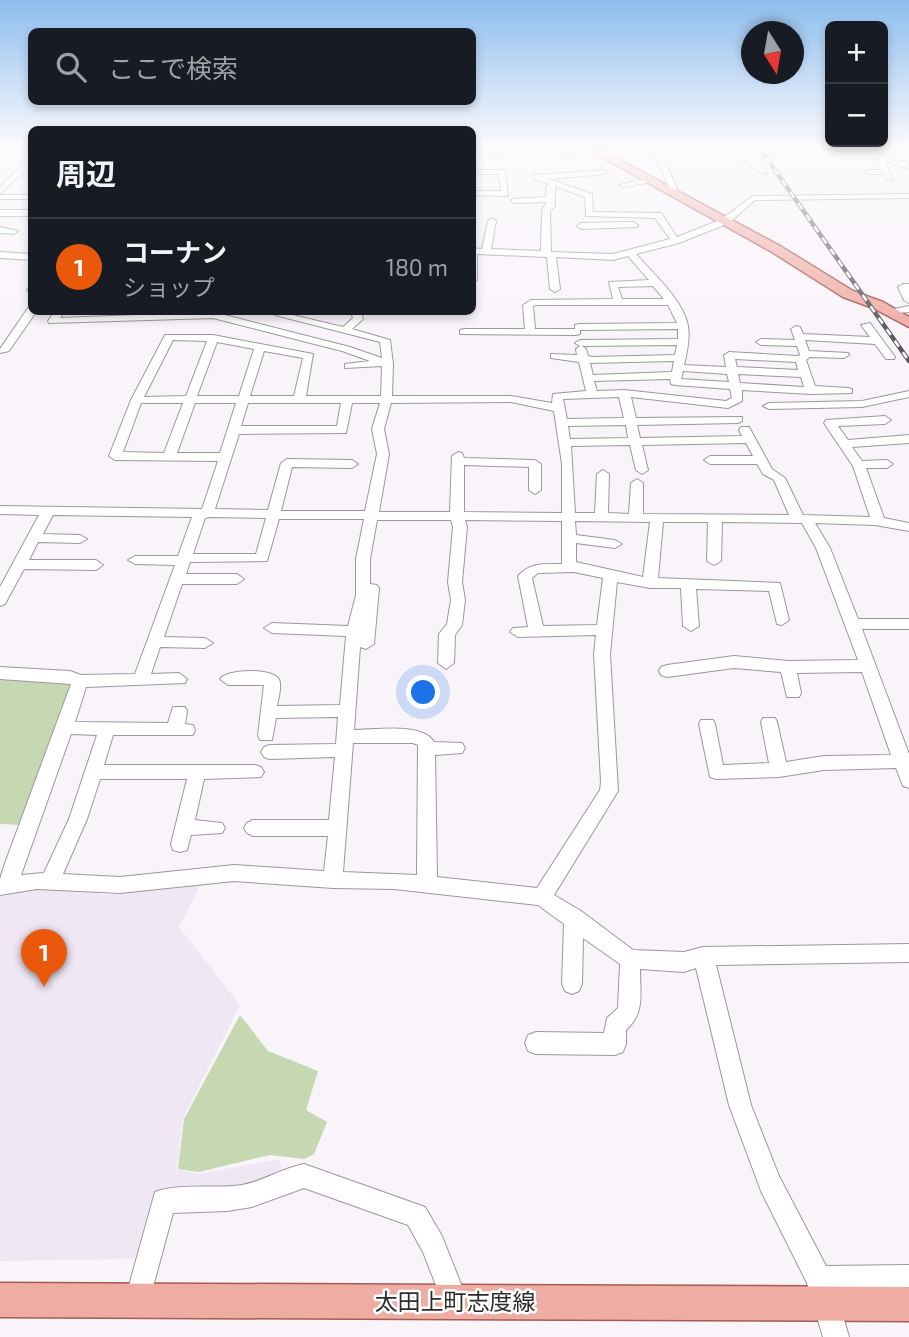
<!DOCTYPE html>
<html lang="ja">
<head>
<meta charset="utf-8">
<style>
  :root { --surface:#171b24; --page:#20242c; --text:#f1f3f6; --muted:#9ea1a6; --line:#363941; --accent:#ea580c }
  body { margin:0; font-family:"Exo 2","Noto Sans JP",sans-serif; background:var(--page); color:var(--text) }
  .controls { position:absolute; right:21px; top:21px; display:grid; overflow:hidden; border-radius:10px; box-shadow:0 4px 10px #0003 }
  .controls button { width:63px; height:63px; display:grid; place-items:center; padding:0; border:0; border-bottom:2px solid var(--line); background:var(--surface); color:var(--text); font:35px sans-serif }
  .compass { position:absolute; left:741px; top:21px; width:63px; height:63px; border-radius:50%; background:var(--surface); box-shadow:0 4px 10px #0003; rotate:169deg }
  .you { position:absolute; left:424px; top:693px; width:24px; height:24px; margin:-18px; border:5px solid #fff; border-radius:50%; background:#1a73e8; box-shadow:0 0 0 10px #1a73e833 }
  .badge { display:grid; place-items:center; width:46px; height:46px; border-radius:50%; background:var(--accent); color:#fff; font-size:23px; font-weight:700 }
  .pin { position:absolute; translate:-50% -58px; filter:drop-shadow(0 2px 4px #0008) }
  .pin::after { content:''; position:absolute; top:37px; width:24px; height:21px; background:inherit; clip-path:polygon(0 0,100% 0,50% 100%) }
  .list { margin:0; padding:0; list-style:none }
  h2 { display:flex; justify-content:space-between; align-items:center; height:91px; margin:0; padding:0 28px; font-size:30px }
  h2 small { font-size:23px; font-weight:400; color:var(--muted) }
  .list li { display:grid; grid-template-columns:46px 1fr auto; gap:21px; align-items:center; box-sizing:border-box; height:98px; padding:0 28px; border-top:2px solid var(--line) }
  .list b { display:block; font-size:26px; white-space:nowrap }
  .list p { margin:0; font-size:23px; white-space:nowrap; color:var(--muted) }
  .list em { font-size:23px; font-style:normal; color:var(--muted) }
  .icon { flex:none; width:38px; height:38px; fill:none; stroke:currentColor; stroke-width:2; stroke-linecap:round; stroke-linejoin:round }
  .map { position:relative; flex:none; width:909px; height:1337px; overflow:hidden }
  .search { position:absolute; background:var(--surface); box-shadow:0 4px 10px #0003; left:28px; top:28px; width:448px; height:77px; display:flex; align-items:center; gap:18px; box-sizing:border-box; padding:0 24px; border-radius:10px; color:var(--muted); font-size:26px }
  .panel { position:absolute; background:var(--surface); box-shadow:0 4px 10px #0003; left:28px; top:126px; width:448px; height:189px; border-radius:10px }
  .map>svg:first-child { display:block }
  .built { fill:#f0e7f4 }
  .green { fill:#c6d8b1 }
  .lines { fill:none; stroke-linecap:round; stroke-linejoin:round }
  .minor-casing { stroke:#9b979c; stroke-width:2 }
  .major-casing { stroke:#a45b52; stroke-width:3 }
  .minor { fill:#fff; fill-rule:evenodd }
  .major { fill:#efaca3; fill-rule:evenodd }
  .rail-casing { stroke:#5b585b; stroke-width:4.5 }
  .rail { stroke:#fff; stroke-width:2.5; stroke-dasharray:7; stroke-linecap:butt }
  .labels { text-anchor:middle; stroke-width:5; stroke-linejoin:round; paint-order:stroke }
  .near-street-label { font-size:23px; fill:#2c2a2c; stroke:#fff }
</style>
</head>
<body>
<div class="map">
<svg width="909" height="1337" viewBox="0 0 909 1337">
  <rect width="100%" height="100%" fill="#f9f4fa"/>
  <path class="built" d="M202 882 179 927 240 1005 183 1118 177 1169 199 1174 279 1159 282 1172 246 1191 154 1192 135 1259 0 1261V897L27 890 59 889 106 895 134 893Z"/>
  <path class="green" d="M0 677 72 683 22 825 0 824Z
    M240 1015 268 1051 318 1071 306 1110 327 1122 314 1154 304 1159 270 1155 199 1172 178 1169 184 1119Z"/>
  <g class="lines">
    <g class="minor-casing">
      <path id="minor" d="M651 146H658L677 188 675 194 668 192 669 188Z
        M733 146H739C746 158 764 162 768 174 756 173 737 157 733 146Z
        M866 146H873L880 154 909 164V169L885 161 893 180H887L884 174H866V170H881L877 162 879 159 874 158Z
        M499 149 601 151 605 153 601 155 499 153 472 158V154Z
        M32 153V164L0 194V187L30 157 0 158V154Z
        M472 170H505L508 196 472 195V191H501L498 174H472Z
        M608 170 605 174 549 179 592 194 593 212 661 213 677 237 720 220 753 196 909 194V198L755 200 729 223 679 243 636 254C653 274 683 299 688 326 690 339 687 353 684 365L726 367 724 355 729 352 798 356 800 355 797 346 761 345 756 342 761 339 795 340 791 329 796 326 800 327 803 334 870 337 861 325 870 323 895 357 894 359H886L875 344 805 340 809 351 848 353 849 355 844 358 810 357 806 360 815 386 848 388 852 389V393L811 394 742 390V401L728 408 631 397 636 418 742 417V421L738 423 637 425 640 438 742 436 739 430 741 427H749L772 469 785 478 803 515 870 517 853 466 824 423 826 420 885 416 891 420 885 424 838 426 848 440 909 435V443L852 447 862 461 887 460 893 464 887 468H866L884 518 909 523V531L875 525 815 523 830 548 858 619H909V629H862L909 754V788L903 786 896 768 824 770 779 777 716 779 710 777 699 724 701 720H713L715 724 723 765 769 763 761 722 763 718H775L777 722 786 762 824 756 891 755 862 672 797 673 801 693 799 697H787L781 672 734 668 667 677 661 675 659 671 661 667 667 665 734 656 788 661 858 660 816 548 802 523 722 522 721 561 714 565 707 561 708 522H663L658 578 780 583 789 620 782 625 777 624 769 591 696 589 699 626 691 631 683 626 681 588H650L617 582 610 654 618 791 554 895 581 911 633 950 684 952 703 947 909 944V962L716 965 751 1105 779 1176 826 1266 909 1265V1291L836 1292 849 1337H823L807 1283 761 1191 729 1105 696 968 684 972 640 969C640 994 645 1013 626 1030V1044L623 1052 615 1055 536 1054 528 1051 525 1043 528 1035 536 1032 604 1033 607 1018 618 1008 620 964 583 938 582 984 579 991 572 994 565 991 562 984 564 924 538 905 394 889 333 888 234 881 120 893 37 889 0 895V879L4 866 71 684 0 679V667L70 671 81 675 135 674 175 565 135 564 128 560 135 556H178L192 517 53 515 43 534 80 535 87 539 80 543 38 542 29 560H96L103 565 96 570 24 569 5 604 0 606V587L39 515 0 514V506L202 509 218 461 115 460 109 456 131 400 165 335H213L313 354 306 396H381L382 366 345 368V364L370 361 342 351 213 318 49 323 48 321 54 312H64L60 318 213 312 350 347 382 358 380 342 275 315 280 312 343 327 353 318 351 312H361L363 319 352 329 390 340 393 364 392 396H511L552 403 553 394 586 391 579 362 551 358V354L577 355 576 349 580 346 575 343 580 340 678 339V329L580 330V334L576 335 460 334V330L464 329H525L523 305 531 300 613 299 609 282 649 280 628 256 613 260 556 257 560 289 555 292 550 289 547 257 477 254V280L472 283V248L482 249 488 221 492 218 496 221 491 249 541 251 542 210 547 202 515 203 511 201 512 199 546 197V187L549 184 534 179V175ZM555 186 585 197 586 216 655 218 670 239 613 254 551 252 550 211 555 206ZM653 286 664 299H622L618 287ZM536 305H668L677 323 579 324 575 325V329H535L533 306ZM173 340 207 341 186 396 144 397ZM217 342 254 349 239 396H197ZM677 345 675 355 592 357 588 356 586 349 582 346ZM264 351 303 358 294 396H250ZM735 359 796 362 798 370 737 367ZM674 361 672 372 593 375 590 363ZM683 371 727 374 729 382 681 379ZM738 374 801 377 804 387 740 383ZM670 379 671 384 675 385 730 389 732 398 726 401 624 390 597 391 594 381ZM619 397 624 418 567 419 563 399ZM511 402 554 411 562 464V513L464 512V465L529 467V490L535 494 541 490V464L535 460 464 458 462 453 458 452 452 456 450 512H379L389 454 384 429 391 403ZM141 403H183L164 453 123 452ZM195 403H236L220 453H177ZM248 403H341L337 426H241ZM352 403H380L372 429 377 454 365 511H281L292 467 352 468 358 464 352 460 287 459 281 463 268 510 215 509 239 434 346 433ZM626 425 628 438 570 439 568 426ZM746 443 753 456H710L704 460 710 464H757L763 474 774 480 789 515 643 514V483L637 479 631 483 629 514 608 513 609 474 603 470 597 474 595 513H575L571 446 630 445 636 470 642 474 648 470 642 445ZM209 517 266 518 256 554H193L205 518ZM279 519H364L356 559V595L348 626 272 623 264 628 272 633 346 636 340 705 277 706C278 699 283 684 278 678 269 668 227 669 220 679L228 685H264L258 735 260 740H272L276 718 338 717 336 744 270 745 264 747 261 752 264 757 270 759 335 757 329 820H253L247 823 244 828 247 833 253 836H328L324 871 234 865 120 877 63 874 87 819 100 779H187L171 844 173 850 180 852 187 850 191 835 222 833 225 828 222 823 195 820 204 779 261 777 264 772 261 767 255 765H104L113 735H193L195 730 193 725 185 724 187 711 185 707H173L168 723 75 722 86 687 185 683 187 679 179 673 151 674 160 647 205 648 213 643 205 638 164 637 182 584H237L244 579 237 574H186L190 562 267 561ZM377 520H451L453 527 448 582 451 600 447 624 439 634 438 663 446 669 454 663 455 635 462 625 465 600 462 582 467 527 465 520 562 521V564C545 564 530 562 518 576L528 627 513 628 510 632 518 637 596 635 594 654 601 782 600 790 537 888 437 877 435 755 462 753 465 748 462 743 434 742C423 722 375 730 354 730L360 647 366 649 374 644 379 588 377 585 370 584V559ZM575 521 650 522 643 577 576 562V543L615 548 622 544 615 540 576 535ZM574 572 603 578 597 625 543 626 532 578 538 573ZM71 734 97 735 69 819 44 873 21 875ZM353 743H413L418 745 417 875 343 872Z
        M649 178 652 182 623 187 619 185Z
        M0 195H32V199H0Z
        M0 210H32V216H0Z
        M634 222 638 225 637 227 581 229 577 226 581 223Z
        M0 227 18 231 14 234 0 233Z
        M0 252 32 254V260L0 258Z
        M903 284H909V303L904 300 898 287Z
        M32 285V293L27 290Z
        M909 306V312L889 314 884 311Z
        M32 307V312H36L9 351 0 353V349L28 308Z
        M909 391V397L862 407 769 409 763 406 769 403 862 401Z
        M304 1164 425 1207 442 1236 468 1302 464 1311 455 1315 446 1311 423 1252 408 1225 304 1188 252 1207 227 1211 173 1213 147 1309 138 1313 129 1309 125 1300 155 1192C179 1183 216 1189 242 1185 264 1181 282 1168 304 1164Z"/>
    </g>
    <g class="major-casing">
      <path id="major" d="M582 146H594L780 246 853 291 883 302 909 317V327L873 308 843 297 772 252Z
        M0 1283 909 1287V1321L0 1317Z"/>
    </g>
    <use href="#minor" class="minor"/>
    <use href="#major" class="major"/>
    <g class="rail-casing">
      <path id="rail" d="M758 146 909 361"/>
    </g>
    <use href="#rail" class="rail"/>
  </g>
  <linearGradient id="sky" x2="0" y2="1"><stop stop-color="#8dbdee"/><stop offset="0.44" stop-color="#fcfafd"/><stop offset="1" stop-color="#fcfafd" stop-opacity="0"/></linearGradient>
  <rect width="909" height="333" fill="url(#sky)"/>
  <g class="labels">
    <g class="near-street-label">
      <text x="455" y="1310">太田上町志度線</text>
    </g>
  </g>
</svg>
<div class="controls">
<button>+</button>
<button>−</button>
</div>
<svg class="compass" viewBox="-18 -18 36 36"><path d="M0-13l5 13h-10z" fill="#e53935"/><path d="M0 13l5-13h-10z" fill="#9ea1a6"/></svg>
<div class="you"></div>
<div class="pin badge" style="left:44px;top:987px">1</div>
<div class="search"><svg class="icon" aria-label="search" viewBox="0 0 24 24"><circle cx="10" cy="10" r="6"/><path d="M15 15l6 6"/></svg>ここで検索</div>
<section class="panel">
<h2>周辺<small></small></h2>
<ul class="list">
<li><span class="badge">1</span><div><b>コーナン</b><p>ショップ</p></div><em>180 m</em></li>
</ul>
</section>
</div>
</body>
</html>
